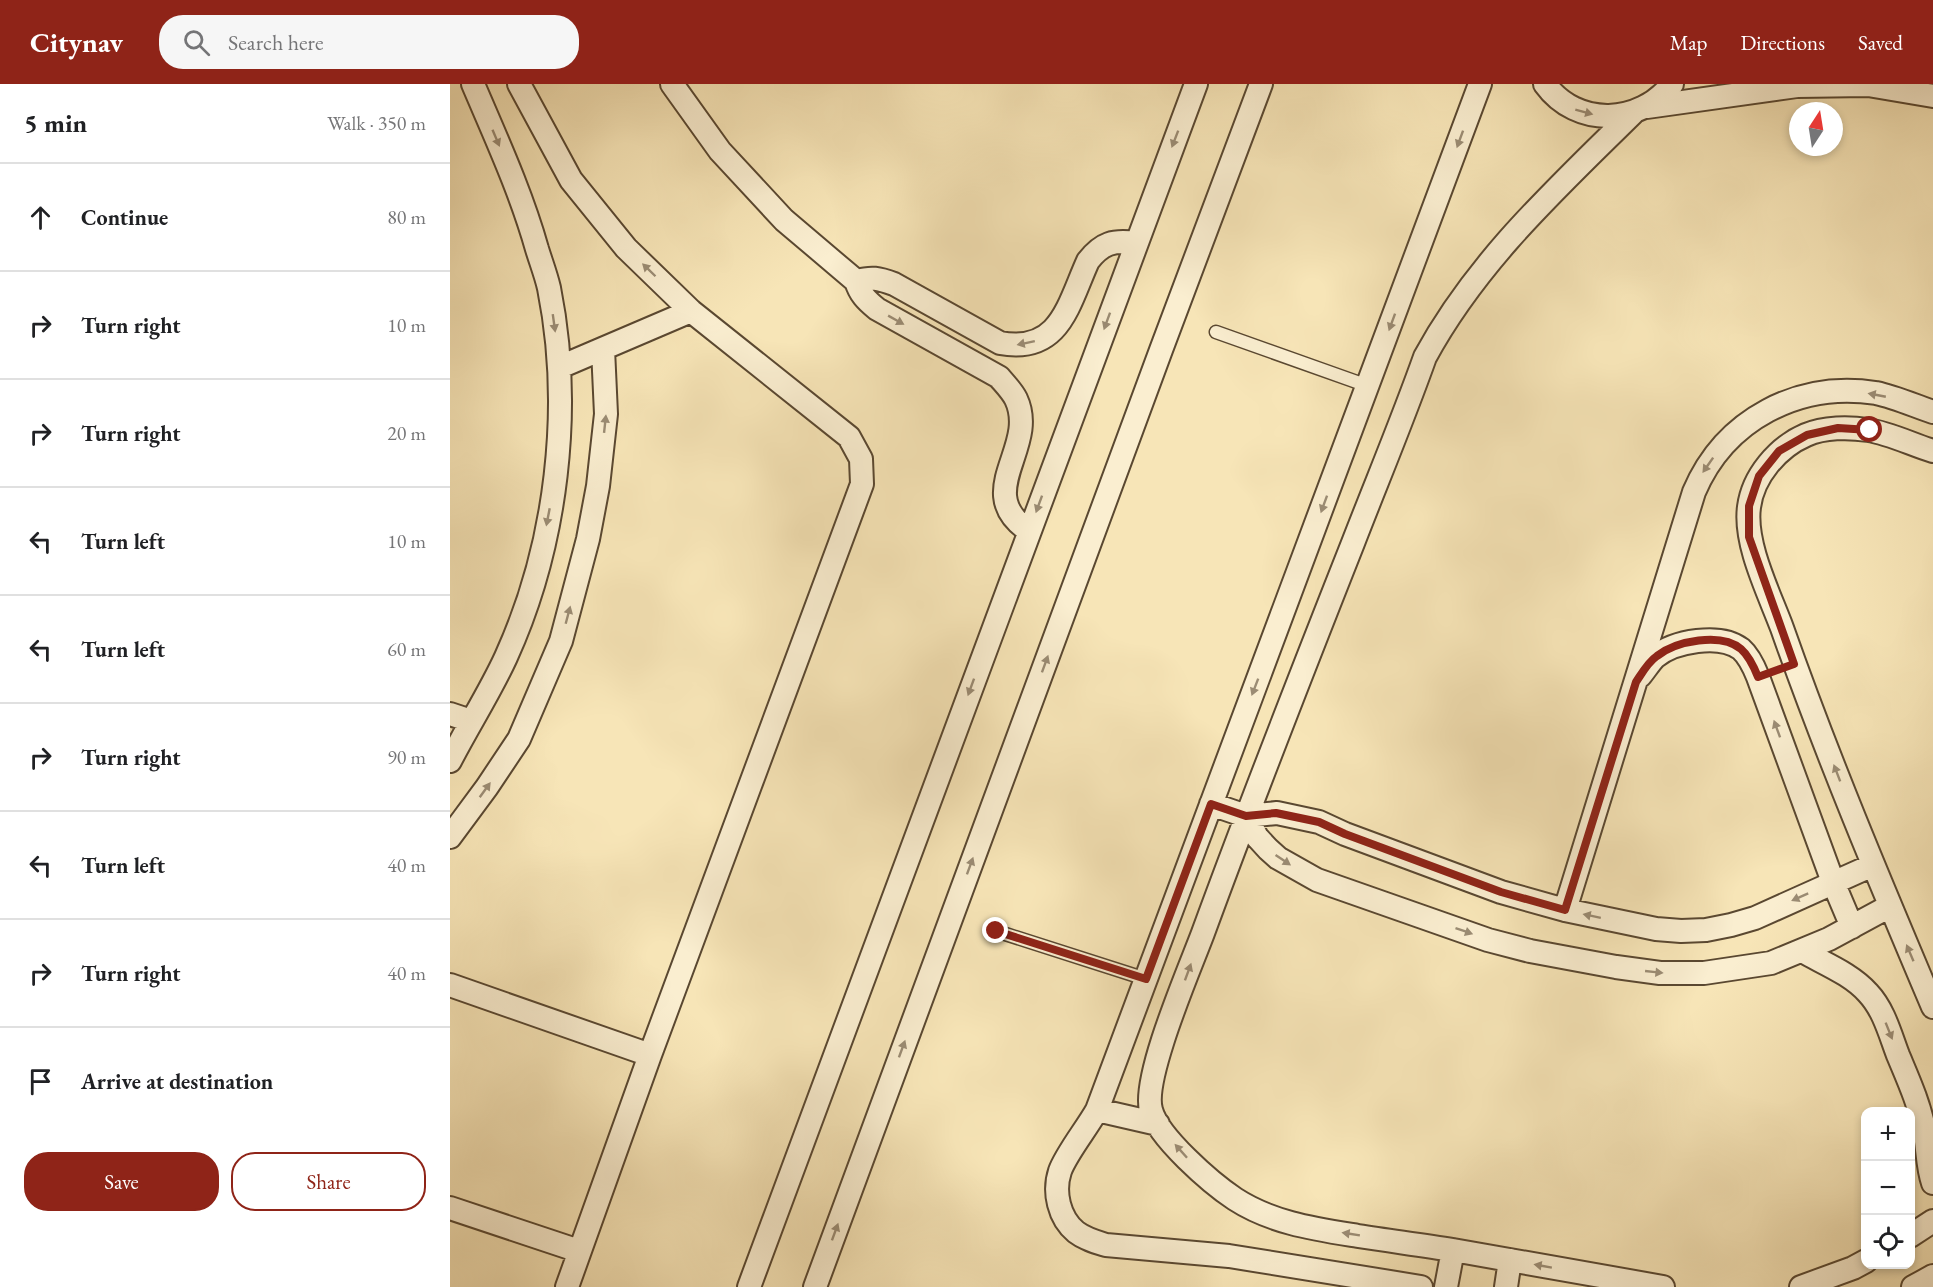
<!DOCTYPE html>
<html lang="en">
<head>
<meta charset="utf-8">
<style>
  :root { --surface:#fff; --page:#f6f6f6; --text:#202124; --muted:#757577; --line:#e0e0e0; --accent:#8f2418 }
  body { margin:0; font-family:"EB Garamond",serif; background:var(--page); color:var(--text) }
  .controls { position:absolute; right:18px; bottom:18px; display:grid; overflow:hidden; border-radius:12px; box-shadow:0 3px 9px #0003 }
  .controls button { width:54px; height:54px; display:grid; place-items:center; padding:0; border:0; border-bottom:2px solid var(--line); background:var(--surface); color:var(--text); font:30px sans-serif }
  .compass { position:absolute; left:1339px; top:18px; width:54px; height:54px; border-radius:50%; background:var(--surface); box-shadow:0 3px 9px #0003; rotate:12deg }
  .stop { position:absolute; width:18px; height:18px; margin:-14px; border:4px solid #8f2418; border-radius:50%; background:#fff }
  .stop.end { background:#8f2418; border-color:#fff; box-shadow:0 2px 6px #0008 }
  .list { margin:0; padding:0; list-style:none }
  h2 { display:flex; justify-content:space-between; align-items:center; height:78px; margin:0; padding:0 24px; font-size:26px }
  h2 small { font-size:20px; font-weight:400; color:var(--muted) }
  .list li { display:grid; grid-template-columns:39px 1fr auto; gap:18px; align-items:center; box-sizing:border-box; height:108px; padding:0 24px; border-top:2px solid var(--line) }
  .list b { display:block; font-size:22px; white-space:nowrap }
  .list em { font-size:20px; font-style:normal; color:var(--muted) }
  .actions { display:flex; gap:12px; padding:18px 24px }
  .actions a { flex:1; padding:14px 0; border:2px solid var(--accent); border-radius:24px; text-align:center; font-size:21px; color:var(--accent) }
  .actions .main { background:var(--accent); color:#fff }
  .icon { flex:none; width:33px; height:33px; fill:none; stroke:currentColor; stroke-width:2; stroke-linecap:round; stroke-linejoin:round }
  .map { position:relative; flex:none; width:1483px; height:1203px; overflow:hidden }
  header { display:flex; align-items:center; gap:36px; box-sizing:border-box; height:84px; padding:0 30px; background:var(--accent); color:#fff }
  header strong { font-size:28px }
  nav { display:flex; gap:33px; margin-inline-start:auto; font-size:21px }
  .search { width:420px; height:54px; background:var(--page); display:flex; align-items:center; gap:15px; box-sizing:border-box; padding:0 21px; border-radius:24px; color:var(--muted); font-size:22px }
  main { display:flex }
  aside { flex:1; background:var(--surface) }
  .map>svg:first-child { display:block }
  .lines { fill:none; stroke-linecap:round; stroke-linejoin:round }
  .service-casing { stroke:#5a4831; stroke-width:15 }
  .minor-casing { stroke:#5a4831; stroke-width:26 }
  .service { stroke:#faeed0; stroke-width:12 }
  .minor { stroke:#faeed0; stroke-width:22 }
  .oneway { fill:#9b8c74 }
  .route { stroke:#8f2418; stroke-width:8 }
</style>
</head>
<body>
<header>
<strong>Citynav</strong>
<div class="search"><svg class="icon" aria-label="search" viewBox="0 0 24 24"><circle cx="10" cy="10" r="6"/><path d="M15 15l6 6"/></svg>Search here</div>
<nav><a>Map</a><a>Directions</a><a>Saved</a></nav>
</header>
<main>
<aside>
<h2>5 min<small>Walk · 350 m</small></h2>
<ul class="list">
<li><svg class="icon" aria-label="ahead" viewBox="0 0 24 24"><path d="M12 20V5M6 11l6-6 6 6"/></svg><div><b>Continue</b></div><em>80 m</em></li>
<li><svg class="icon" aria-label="right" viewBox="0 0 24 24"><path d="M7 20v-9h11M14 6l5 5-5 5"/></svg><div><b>Turn right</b></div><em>10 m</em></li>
<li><svg class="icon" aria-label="right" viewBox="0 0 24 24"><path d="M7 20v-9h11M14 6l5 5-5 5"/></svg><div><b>Turn right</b></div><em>20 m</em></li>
<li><svg class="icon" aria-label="left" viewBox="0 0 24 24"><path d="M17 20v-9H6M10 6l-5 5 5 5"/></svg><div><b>Turn left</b></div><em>10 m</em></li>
<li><svg class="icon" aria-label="left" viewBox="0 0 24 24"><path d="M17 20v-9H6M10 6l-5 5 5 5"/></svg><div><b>Turn left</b></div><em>60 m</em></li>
<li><svg class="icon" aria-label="right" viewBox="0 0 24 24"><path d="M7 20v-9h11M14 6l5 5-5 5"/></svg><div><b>Turn right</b></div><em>90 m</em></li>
<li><svg class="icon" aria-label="left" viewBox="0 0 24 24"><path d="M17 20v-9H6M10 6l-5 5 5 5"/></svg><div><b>Turn left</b></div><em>40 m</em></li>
<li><svg class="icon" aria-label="right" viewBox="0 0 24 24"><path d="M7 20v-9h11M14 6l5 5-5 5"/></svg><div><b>Turn right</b></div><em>40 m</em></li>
<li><svg class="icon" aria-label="arrive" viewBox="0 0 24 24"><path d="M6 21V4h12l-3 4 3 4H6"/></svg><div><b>Arrive at destination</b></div></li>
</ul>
<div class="actions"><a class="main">Save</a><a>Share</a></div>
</aside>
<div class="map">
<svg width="1483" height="1203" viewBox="0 0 1483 1203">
  <rect width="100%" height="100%" fill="#f7e5b7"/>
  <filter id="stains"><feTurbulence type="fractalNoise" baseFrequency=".00333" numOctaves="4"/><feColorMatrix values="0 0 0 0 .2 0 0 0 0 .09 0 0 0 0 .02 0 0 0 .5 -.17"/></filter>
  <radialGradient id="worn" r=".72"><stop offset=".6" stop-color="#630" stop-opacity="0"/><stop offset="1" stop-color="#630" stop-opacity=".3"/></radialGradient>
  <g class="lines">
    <g class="service-casing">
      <path id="service" d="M766 248 918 302
        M546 847 696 895"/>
    </g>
    <g class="minor-casing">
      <path id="minor" d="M69 0 121 96 176 164 241 227 399 353 411 375 412 400 402 427 200 971 117 1203
        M222 0 270 67 334 136 406 197C410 210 416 216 427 225L549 293C555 300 562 307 566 315 589 364 521 408 579 447
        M1095 0C1127 44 1190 41 1222 0
        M1197 23 1347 2 1418 1 1483 12
        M1183 29C1106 105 1027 177 975 273 953 335 927 397 903 459 852 588 801 718 753 849 740 884 692 994 701 1026 708 1053 761 1099 785 1115 822 1139 865 1145 908 1152 940 1157 972 1161 1003 1166 1073 1178 1143 1190 1213 1203
        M406 197C422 193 428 194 444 200L550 259C610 270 618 221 638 177 652 159 663 156 686 159
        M110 283 241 227
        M1483 367C1463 361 1439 349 1418 346 1399 343 1374 343 1356 351 1328 363 1303 392 1299 423 1294 460 1319 509 1332 544 1377 672 1430 798 1483 923
        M1190 592C1195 586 1200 578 1205 573 1224 557 1270 549 1291 565 1299 572 1304 583 1308 593L1383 798 1402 843
        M0 630 21 637
        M0 677C18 642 40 608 56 573 107 461 123 324 99 204 96 191 91 178 87 165 71 108 46 54 23 0
        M761 720 796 732 827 729 869 738 895 750 1051 808 1115 826 1206 845 1231 847 1256 846 1281 841 1305 834 1423 781
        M796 732 807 753 818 765 828 774 867 796 1038 856 1080 867 1166 883 1210 889H1254L1321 879 1379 855 1440 822
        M0 753 37 703 69 655 111 557 138 455 148 402 156 330 153 265
        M1115 826 1244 408C1275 335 1349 297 1426 309 1445 313 1465 322 1483 328
        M1352 867C1375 880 1401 890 1418 909 1434 926 1440 950 1448 971 1458 995 1469 1019 1474 1045 1478 1063 1477 1082 1483 1099
        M0 901 200 971
        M647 1026 708 1040
        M0 1124 129 1167
        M1460 1152 1483 1137
        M299 1203 746 0
        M365 1203 711 266 811 0
        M971 1203 779 1172 656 1161C646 1158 635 1155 626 1148 609 1134 603 1108 610 1087 616 1070 637 1044 647 1026L1030 0
        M996 1203 1003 1166
        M1056 1203 1060 1176
        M1351 1203 1403 1184 1416 1177
        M1463 1203 1483 1192"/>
    </g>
    <use href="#service" class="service"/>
    <use href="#minor" class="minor"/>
  </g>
  <defs><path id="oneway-solid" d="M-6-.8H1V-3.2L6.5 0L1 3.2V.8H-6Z" transform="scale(1.5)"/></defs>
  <g class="oneway">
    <use href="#oneway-solid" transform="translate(1134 28) rotate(15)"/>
    <use href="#oneway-solid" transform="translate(46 54) rotate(67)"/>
    <use href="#oneway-solid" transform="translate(725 55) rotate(111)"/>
    <use href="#oneway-solid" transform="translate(1010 55) rotate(110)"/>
    <use href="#oneway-solid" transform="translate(199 186) rotate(-136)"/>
    <use href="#oneway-solid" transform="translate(446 236) rotate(29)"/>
    <use href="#oneway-solid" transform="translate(657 237) rotate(110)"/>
    <use href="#oneway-solid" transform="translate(942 238) rotate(110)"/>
    <use href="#oneway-solid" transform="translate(104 239) rotate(82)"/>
    <use href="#oneway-solid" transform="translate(576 259) rotate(168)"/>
    <use href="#oneway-solid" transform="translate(1427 311) rotate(-169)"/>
    <use href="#oneway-solid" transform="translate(155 340) rotate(-84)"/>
    <use href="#oneway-solid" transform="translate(1258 381) rotate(125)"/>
    <use href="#oneway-solid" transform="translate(589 420) rotate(110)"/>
    <use href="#oneway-solid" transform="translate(874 420) rotate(110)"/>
    <use href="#oneway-solid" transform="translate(98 433) rotate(101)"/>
    <use href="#oneway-solid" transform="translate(118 531) rotate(-75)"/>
    <use href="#oneway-solid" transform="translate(595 580) rotate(-70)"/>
    <use href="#oneway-solid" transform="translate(521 603) rotate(110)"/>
    <use href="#oneway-solid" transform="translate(805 603) rotate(111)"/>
    <use href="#oneway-solid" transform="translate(1327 645) rotate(-110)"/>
    <use href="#oneway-solid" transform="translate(1387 689) rotate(-111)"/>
    <use href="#oneway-solid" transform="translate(35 706) rotate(-54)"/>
    <use href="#oneway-solid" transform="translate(833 776) rotate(34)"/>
    <use href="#oneway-solid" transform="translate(520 782) rotate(-70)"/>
    <use href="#oneway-solid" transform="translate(1350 813) rotate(156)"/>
    <use href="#oneway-solid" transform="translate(1142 832) rotate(-168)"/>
    <use href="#oneway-solid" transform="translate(1014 847) rotate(19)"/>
    <use href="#oneway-solid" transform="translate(1460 869) rotate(-113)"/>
    <use href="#oneway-solid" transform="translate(738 888) rotate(-70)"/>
    <use href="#oneway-solid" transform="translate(1204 888) rotate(6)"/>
    <use href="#oneway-solid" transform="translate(1439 947) rotate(68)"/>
    <use href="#oneway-solid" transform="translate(452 965) rotate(-70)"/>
    <use href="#oneway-solid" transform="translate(731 1067) rotate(-132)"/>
    <use href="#oneway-solid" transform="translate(385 1148) rotate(-70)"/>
    <use href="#oneway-solid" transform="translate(901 1150) rotate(-171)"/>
    <use href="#oneway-solid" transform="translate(1093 1182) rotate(-170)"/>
  </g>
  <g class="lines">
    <path class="route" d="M546 847 696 895 761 720 796 732 826 729 869 738 895 750 1051 808 1115 826 1186 598C1192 589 1198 578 1207 572 1226 557 1271 548 1291 565 1299 572 1304 583 1308 593L1344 580 1299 453V422L1309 392 1329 367 1357 351 1388 344 1420 346"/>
  </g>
  <rect width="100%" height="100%" filter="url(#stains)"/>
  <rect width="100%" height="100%" fill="url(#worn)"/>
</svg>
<div class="controls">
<button>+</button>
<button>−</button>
<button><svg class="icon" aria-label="locate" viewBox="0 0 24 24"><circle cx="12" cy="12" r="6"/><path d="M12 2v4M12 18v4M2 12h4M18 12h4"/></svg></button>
</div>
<svg class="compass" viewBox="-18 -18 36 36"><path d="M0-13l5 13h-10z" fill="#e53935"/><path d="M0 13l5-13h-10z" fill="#757577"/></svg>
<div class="stop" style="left:1420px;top:346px"></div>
<div class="stop end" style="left:546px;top:847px"></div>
</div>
</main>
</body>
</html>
